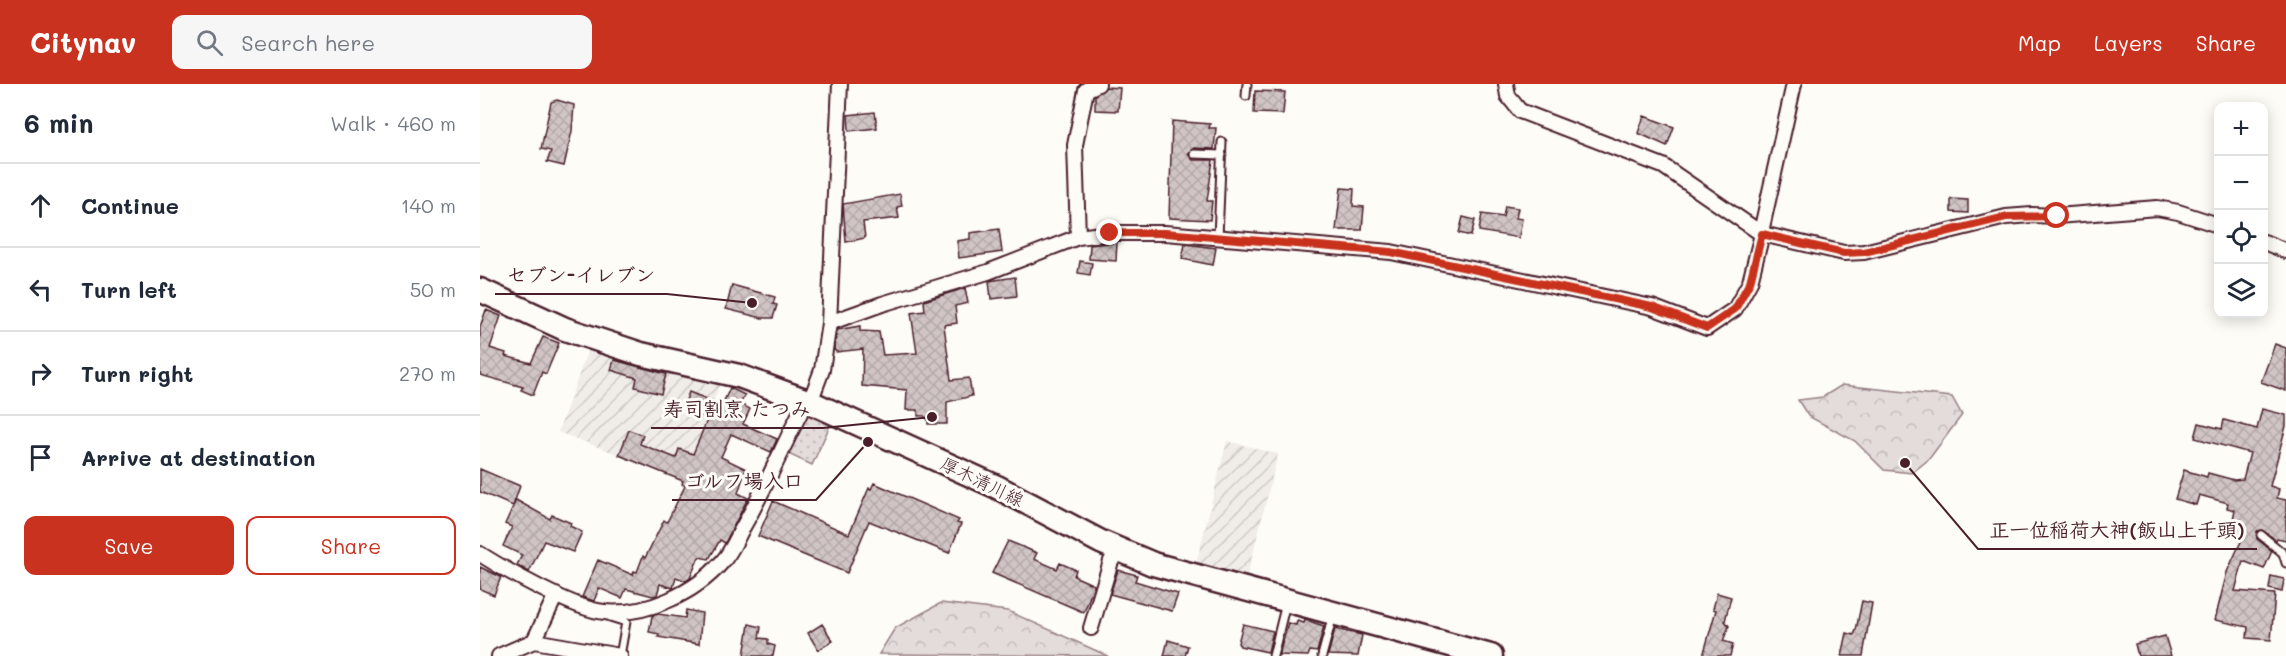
<!DOCTYPE html>
<html lang="en">
<head>
<meta charset="utf-8">
<style>
  :root { --surface:#fff; --page:#f6f6f7; --text:#1f2937; --muted:#747a83; --line:#e0e1e3; --accent:#c8321e }
  body { margin:0; font-family:Mali,"Klee One",sans-serif; background:var(--page); color:var(--text) }
  .controls { position:absolute; right:18px; top:18px; display:grid; overflow:hidden; border-radius:12px; box-shadow:0 3px 15px #0003 }
  .controls button { width:54px; height:54px; display:grid; place-items:center; padding:0; border:0; border-bottom:2px solid var(--line); background:var(--surface); color:var(--text); font:30px sans-serif }
  .stop { position:absolute; width:18px; height:18px; margin:-14px; border:4px solid #c8321e; border-radius:50%; background:#fff }
  .stop.end { background:#c8321e; border-color:#fff; box-shadow:0 2px 6px #0008 }
  .list { margin:0; padding:0; list-style:none }
  h2 { display:flex; justify-content:space-between; align-items:center; height:78px; margin:0; padding:0 24px; font-size:26px }
  h2 small { font-size:20px; font-weight:400; color:var(--muted) }
  .list li { display:grid; grid-template-columns:39px 1fr auto; gap:18px; align-items:center; box-sizing:border-box; height:84px; padding:0 24px; border-top:2px solid var(--line) }
  .list b { display:block; font-size:22px; white-space:nowrap }
  .list em { font-size:20px; font-style:normal; color:var(--muted) }
  .actions { display:flex; gap:12px; padding:18px 24px }
  .actions a { flex:1; padding:14px 0; border:2px solid var(--accent); border-radius:12px; text-align:center; font-size:21px; color:var(--accent) }
  .actions .main { background:var(--accent); color:#fff }
  .icon { flex:none; width:33px; height:33px; fill:none; stroke:currentColor; stroke-width:2; stroke-linecap:round; stroke-linejoin:round }
  .map { position:relative; flex:none; width:1806px; height:572px; overflow:hidden }
  header { display:flex; align-items:center; gap:36px; box-sizing:border-box; height:84px; padding:0 30px; background:var(--accent); color:#fff }
  header strong { font-size:28px }
  nav { display:flex; gap:33px; margin-inline-start:auto; font-size:21px }
  .search { width:420px; height:54px; background:var(--page); display:flex; align-items:center; gap:15px; box-sizing:border-box; padding:0 21px; border-radius:12px; color:var(--muted); font-size:22px }
  main { display:flex }
  aside { flex:1; background:var(--surface) }
  .map>svg:first-child { display:block }
  .industrial { fill:url(#industrial-furrows) }
  .forest { fill:url(#forest-crowns); stroke:#967e82; stroke-width:1.5 }
  .park { fill:url(#park-dots); stroke:#967e82; stroke-width:1.5 }
  .building { fill:url(#building-cross-hatch); stroke:#4a1f2b; stroke-width:1.5 }
  .lines { fill:none; stroke-linecap:round; stroke-linejoin:round }
  .lane-casing { stroke:#4a1f2b; stroke-width:11 }
  .street-casing { stroke:#4a1f2b; stroke-width:18 }
  .primary-casing { stroke:#4a1f2b; stroke-width:27 }
  .lane { stroke:#fdfcf7; stroke-width:7 }
  .street { stroke:#fdfcf7; stroke-width:14 }
  .primary { stroke:#fdfcf7; stroke-width:22 }
  .route { stroke:#c8321e; stroke-width:8 }
  .labels { text-anchor:middle; stroke-width:6; stroke-linejoin:round; paint-order:stroke }
  .street-label { font-size:18px; fill:#4a1f2b; stroke:#fdfcf7 }
  .leader { fill:none; stroke:#4a1f2b; stroke-width:2 }
  .callout-dot { fill:#4a1f2b; stroke:#fdfcf7; stroke-width:2 }
  .callout-label { font-size:20px; text-anchor:middle; font-weight:bold; fill:#4a1f2b; stroke:#fdfcf7; stroke-width:6; stroke-linejoin:round; paint-order:stroke }
</style>
</head>
<body>
<header>
<strong>Citynav</strong>
<div class="search"><svg class="icon" aria-label="search" viewBox="0 0 24 24"><circle cx="10" cy="10" r="6"/><path d="M15 15l6 6"/></svg>Search here</div>
<nav><a>Map</a><a>Layers</a><a>Share</a></nav>
</header>
<main>
<aside>
<h2>6 min<small>Walk · 460 m</small></h2>
<ul class="list">
<li><svg class="icon" aria-label="ahead" viewBox="0 0 24 24"><path d="M12 20V5M6 11l6-6 6 6"/></svg><div><b>Continue</b></div><em>140 m</em></li>
<li><svg class="icon" aria-label="left" viewBox="0 0 24 24"><path d="M17 20v-9H6M10 6l-5 5 5 5"/></svg><div><b>Turn left</b></div><em>50 m</em></li>
<li><svg class="icon" aria-label="right" viewBox="0 0 24 24"><path d="M7 20v-9h11M14 6l5 5-5 5"/></svg><div><b>Turn right</b></div><em>270 m</em></li>
<li><svg class="icon" aria-label="arrive" viewBox="0 0 24 24"><path d="M6 21V4h12l-3 4 3 4H6"/></svg><div><b>Arrive at destination</b></div></li>
</ul>
<div class="actions"><a class="main">Save</a><a>Share</a></div>
</aside>
<div class="map">
<svg width="1806" height="572" viewBox="0 0 1806 572">
  <defs>
    <pattern id="industrial-furrows" width="10" height="10" patternUnits="userSpaceOnUse" patternTransform="scale(1.5)"><rect width="10" height="10" fill="#f0ece8"/><path d="M-1 1l2-2M0 10L10 0M9 11l2-2" fill="none" stroke="#cfcac7"/></pattern>
    <pattern id="forest-crowns" width="20" height="18" patternUnits="userSpaceOnUse" patternTransform="scale(1.5)"><rect width="20" height="18" fill="#e3dcda"/><path d="M2 6a3 3 0 1 1 6 0M12 15a3 3 0 1 1 6 0" fill="none" stroke="#c4bcbb"/></pattern>
    <pattern id="park-dots" width="8" height="8" patternUnits="userSpaceOnUse" patternTransform="scale(1.5)"><rect width="8" height="8" fill="#e3dcda"/><path d="M2 2h.1M6 6h.1" fill="none" stroke="#c4bcbb" stroke-width="1.8" stroke-linecap="round"/></pattern>
    <pattern id="building-cross-hatch" width="8" height="8" patternUnits="userSpaceOnUse" patternTransform="scale(1.5)"><rect width="8" height="8" fill="#d0c5c4"/><path d="M0 0l8 8M0 8l8-8" fill="none" stroke="#b4a9a9"/></pattern>
  </defs>
  <rect width="100%" height="100%" fill="#fdfcf7"/>
  <filter id="ink" filterUnits="userSpaceOnUse"><feTurbulence type="fractalNoise" baseFrequency=".0167" numOctaves="2"/><feDisplacementMap in="SourceGraphic" scale="12" xChannelSelector="R" yChannelSelector="G"/><feConvolveMatrix kernelMatrix="1 2 1 2 8 2 1 2 1" color-interpolation-filters="sRGB"/></filter>
  <g filter="url(#ink)">
    <path class="industrial" d="M108 266 240 300 204 395 78 348Z
      M747 357 798 370 767 493 716 480Z"/>
    <path class="forest" d="M1362 301 1472 313 1482 331 1449 375 1432 389 1404 386 1375 357 1328 332 1318 316 1343 313Z
      M461 519 528 527 628 572 399 570 415 544Z"/>
    <path class="park" d="M329 329 351 339 332 381 306 369 322 333Z"/>
    <path class="building" d="M626 3 640 4 638 27 615 26V11Z
      M775 7 805 8 803 30 774 29Z
      M77 16 94 21 92 47 84 82 67 78 71 67 61 65 71 18Z
      M395 28 397 44 369 47 368 31Z
      M1164 32 1194 43 1187 62 1158 49Z
      M692 37 730 40 729 44H736L734 65 714 64 708 69 713 76H733L727 117H732L730 136 689 134Z
      M861 104 874 105 873 122 884 123 882 146H856Z
      M420 110 422 122 417 123 419 134 383 138 385 154 366 158 363 120Z
      M1471 115 1488 116V129L1471 128Z
      M1025 122 1038 124 1036 134 1042 135 1039 154 999 147 1002 130 1023 133Z
      M983 133 995 136 991 152 979 149Z
      M519 145 522 168 479 174 477 157 490 155V149Z
      M637 158 636 177 609 175 610 161Z
      M705 160 736 164 733 181 702 175Z
      M600 177 612 179 610 191 598 189Z
      M535 193 537 212 511 215 509 197Z
      M252 201 295 213 293 220 297 221 293 234H282L246 225Z
      M485 204 488 219 475 222 477 239 464 241 471 296 489 294 492 312 467 318V340H448V336L444 332H438V326H426L427 306 382 302 383 265 356 268 354 265 357 246 380 242V247L399 248 403 271 437 269 431 229 445 227 444 217Z
      M6 226 21 232 10 264 26 269 25 272 51 279 63 253 79 259 66 290 62 288 53 311 41 306 43 303 0 291V243Z
      M1795 260 1806 264V307L1781 298Z
      M134 276 186 290 181 310 155 303 157 294 131 286Z
      M250 304 265 311 260 320 270 325 263 340 297 355 291 368 251 350 241 373 266 385 258 409 268 414 245 459 240 456 229 475 219 473 210 494 206 497 196 493 193 504 180 500 177 511 173 512 146 505 142 514 119 504 114 517 102 513 118 476 153 491 154 487 157 488 163 472 165 474 184 436 187 438 205 402 202 400 203 397 139 371 149 346 163 351 160 360 196 374 199 365 213 370 228 334 203 324 209 308 242 321Z
      M1782 325 1806 331V342L1790 402 1799 405 1797 414 1806 416V456L1797 454 1796 456 1782 446 1777 447V455L1792 467 1784 485 1763 477 1755 507 1795 510 1791 556 1767 554 1768 543 1735 536 1747 488 1763 453 1750 449 1755 426 1747 424 1748 419 1719 411 1716 421 1695 415 1704 386 1727 393 1728 389 1754 396 1763 395 1770 369 1715 354 1719 339 1742 345 1744 336 1777 345Z
      M0 385 40 402 33 422 0 408Z
      M394 399 479 436 477 439 481 440 469 469 389 437 367 489 278 452 293 417 369 450 389 404 391 405Z
      M36 416 70 435 72 431 91 439 90 442 102 448 93 468 64 457 49 488 37 481 42 471 23 462 32 443 25 440Z
      M528 457 557 469 554 475 577 485 580 479 596 486 594 492 614 501 605 526 603 528 512 489Z
      M0 483 21 493 14 511 0 505Z
      M638 486 657 491 655 497 698 510 692 527 630 510Z
      M1791 492 1804 495 1802 508 1789 505Z
      M1237 509 1251 513 1245 537 1249 542 1243 557 1253 560 1250 572H1223L1236 526 1233 525Z
      M1382 517 1392 519 1383 572H1362L1367 549 1374 551 1376 546Z
      M206 526 222 529 219 560 178 553 179 550 169 548 172 532 178 530 205 534Z
      M825 536 844 542 837 568 830 567 828 572 799 571 808 539 816 541 817 537 824 539Z
      M269 540 281 543 279 554 288 555V560L295 562 293 572H264Z
      M342 540 353 557 338 566 328 549Z
      M763 540 793 547 788 568 760 562 758 559Z
      M855 545 882 551 878 572 848 571Z
      M1685 552 1691 572H1658L1655 560Z
      M688 556 708 562 705 572H684Z"/>
    <g class="lines">
      <g class="lane-casing">
        <path id="lane" d="M766 12 767 0
          M714 70 742 71
          M738 153 742 58
          M1781 451 1803 469 1806 479
          M130 533 146 538 140 572
          M793 572 806 519
          M842 572 853 531"/>
      </g>
      <g class="street-casing">
        <path id="street" d="M1026 0 1028 12 1040 27 1183 82 1282 150 1364 169 1384 168 1526 133 1552 131 1577 132 1677 124 1698 128 1738 141
          M1281 148 1314 0
          M598 153 595 61 606 6 618 0
          M1784 158 1806 167
          M349 239 402 220 508 188 598 153 630 149H685L911 168 1172 223 1227 244 1255 225 1270 198 1282 150
          M0 470C27 487 94 525 124 528 166 532 215 509 242 478 251 469 257 454 263 443 285 405 302 364 322 325L330 318 342 286 349 239 360 0
          M611 544 631 477 641 467
          M54 557 140 572
          M19 572 54 557 76 511"/>
      </g>
      <g class="primary-casing">
        <path id="primary" d="M0 206 85 245 161 270 259 292 330 318 517 403 621 458 673 480 1011 572"/>
      </g>
      <use href="#lane" class="lane"/>
      <use href="#street" class="street"/>
      <use href="#primary" class="primary"/>
    </g>
  </g>
  <g class="lines" filter="url(#ink)">
    <path class="route" d="M630 149H685L911 168 1172 223 1227 244 1255 225 1270 198 1282 150 1364 169 1384 168 1526 133 1577 132"/>
  </g>
  <g class="labels">
    <g class="street-label">
      <text transform="translate(502 398) rotate(26)" y="6">厚木清川線</text>
    </g>
  </g>
  <path class="leader" d="M272 219L187 210H15M452 333L343 344H171M388 358L336 416H192M1425 379L1498 465H1777"/>
  <g class="callout-dot">
    <circle cx="272" cy="219" r="6"/>
    <circle cx="452" cy="333" r="6"/>
    <circle cx="388" cy="358" r="6"/>
    <circle cx="1425" cy="379" r="6"/>
  </g>
  <g class="callout-label">
    <text x="101" y="198">セブン-イレブン</text>
    <text x="257" y="332">寿司割烹 たつみ</text>
    <text x="264" y="404">ゴルフ場入口</text>
    <text x="1637" y="453">正一位稲荷大神(飯山上千頭)</text>
  </g>
</svg>
<div class="controls">
<button>+</button>
<button>−</button>
<button><svg class="icon" aria-label="locate" viewBox="0 0 24 24"><circle cx="12" cy="12" r="6"/><path d="M12 2v4M12 18v4M2 12h4M18 12h4"/></svg></button>
<button><svg class="icon" aria-label="layers" viewBox="0 0 24 24"><path d="M12 4l9 5-9 5-9-5zM3 14l9 5 9-5"/></svg></button>
</div>
<div class="stop" style="left:1577px;top:132px"></div>
<div class="stop end" style="left:630px;top:149px"></div>
</div>
</main>
</body>
</html>
